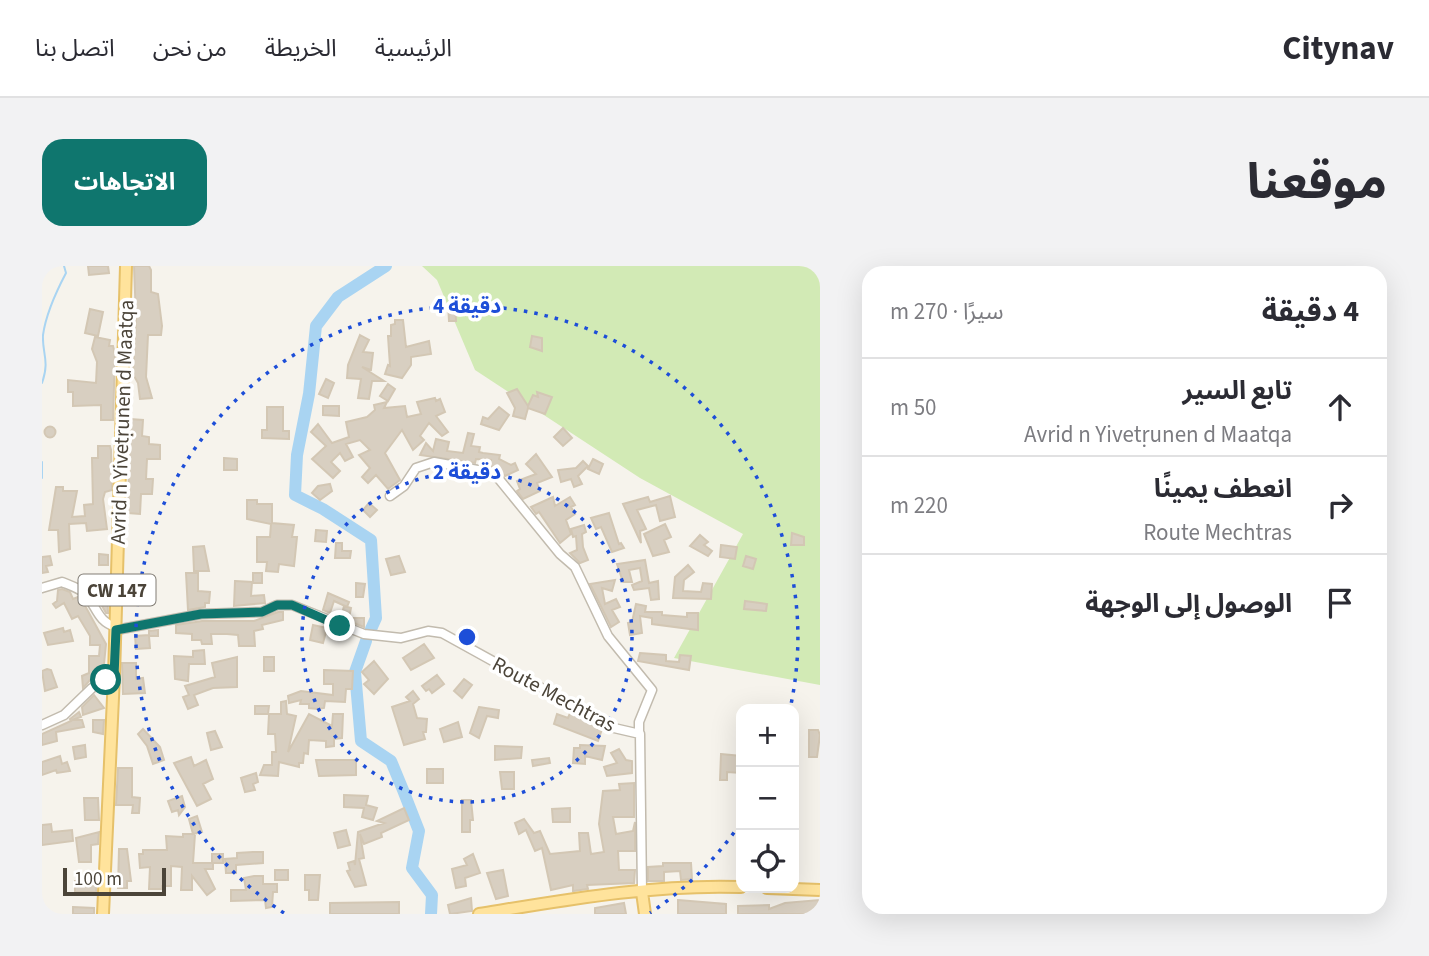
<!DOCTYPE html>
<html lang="ar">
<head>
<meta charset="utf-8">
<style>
  :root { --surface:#fff; --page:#f2f2f3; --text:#2b2b33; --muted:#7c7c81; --line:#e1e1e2; --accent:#0f766e }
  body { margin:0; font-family:"Source Sans 3","Noto Sans Arabic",sans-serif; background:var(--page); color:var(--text); direction:rtl }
  .controls { position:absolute; right:21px; bottom:21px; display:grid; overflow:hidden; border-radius:14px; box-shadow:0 7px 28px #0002 }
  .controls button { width:63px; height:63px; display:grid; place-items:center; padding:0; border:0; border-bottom:2px solid var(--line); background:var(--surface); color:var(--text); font:35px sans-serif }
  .scale { position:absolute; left:21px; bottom:18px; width:103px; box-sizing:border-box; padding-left:7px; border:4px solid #4b4439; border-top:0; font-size:19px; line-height:24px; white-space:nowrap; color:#4b4439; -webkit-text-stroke:5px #fff; paint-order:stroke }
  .stop { position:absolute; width:21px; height:21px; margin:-16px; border:5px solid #0f766e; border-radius:50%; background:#fff }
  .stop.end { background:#0f766e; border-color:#fff; box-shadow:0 2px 7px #0008 }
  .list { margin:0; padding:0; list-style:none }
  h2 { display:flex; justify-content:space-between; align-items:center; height:91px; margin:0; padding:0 28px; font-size:30px }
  h2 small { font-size:23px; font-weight:400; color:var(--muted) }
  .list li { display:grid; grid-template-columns:46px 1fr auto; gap:21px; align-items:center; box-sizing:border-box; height:98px; padding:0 28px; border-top:2px solid var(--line) }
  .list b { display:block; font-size:26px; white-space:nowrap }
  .list p { margin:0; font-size:23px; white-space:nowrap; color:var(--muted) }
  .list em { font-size:23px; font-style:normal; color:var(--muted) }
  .icon { flex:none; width:38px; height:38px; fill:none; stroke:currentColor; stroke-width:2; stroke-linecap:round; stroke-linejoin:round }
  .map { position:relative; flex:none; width:778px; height:648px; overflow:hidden; direction:ltr; border-radius:21px }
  header { display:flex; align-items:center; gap:42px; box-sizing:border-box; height:98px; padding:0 35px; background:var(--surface); border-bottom:2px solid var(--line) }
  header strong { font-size:33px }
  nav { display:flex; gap:38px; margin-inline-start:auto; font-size:24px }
  .intro { display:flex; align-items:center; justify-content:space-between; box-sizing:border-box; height:168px; padding:0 42px }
  h1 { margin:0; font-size:49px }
  .button { padding:18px 32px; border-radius:21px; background:var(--accent); color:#fff; font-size:24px; font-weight:700 }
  main { display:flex; gap:42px; padding:0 42px }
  aside { flex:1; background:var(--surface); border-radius:21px; box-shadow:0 7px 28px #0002 }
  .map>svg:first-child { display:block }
  .green { fill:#d2eab5 }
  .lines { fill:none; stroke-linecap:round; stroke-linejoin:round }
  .stream { stroke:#a9d4f2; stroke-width:2 }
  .river { stroke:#a9d4f2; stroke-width:12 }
  .building { fill:#d8cfc1; stroke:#d3c7b4; stroke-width:2 }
  .minor-casing { stroke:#c2bbae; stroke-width:11 }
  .major-casing { stroke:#e6c16a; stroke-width:14 }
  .minor { stroke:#fff; stroke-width:8 }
  .major { stroke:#ffe39c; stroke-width:10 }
  .route { stroke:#0f766e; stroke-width:9 }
  .ring { fill:none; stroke:#1d4ed8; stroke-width:3.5; stroke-dasharray:3.5 7 }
  .labels { text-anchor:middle; stroke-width:7; stroke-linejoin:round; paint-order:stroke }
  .shield { fill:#fff; stroke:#817c74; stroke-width:2 }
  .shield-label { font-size:19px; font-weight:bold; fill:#4b4439 }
  .street-label { font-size:21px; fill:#4b4439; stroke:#fff }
  .centre { fill:#1d4ed8; stroke:#fff; stroke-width:3.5 }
  .ring-label { font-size:21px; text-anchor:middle; font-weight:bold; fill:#1d4ed8; stroke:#fff; stroke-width:7; stroke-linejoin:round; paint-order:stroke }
</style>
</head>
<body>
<header>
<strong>Citynav</strong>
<nav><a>الرئيسية</a><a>الخريطة</a><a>من نحن</a><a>اتصل بنا</a></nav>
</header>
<div class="intro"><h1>موقعنا</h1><a class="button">الاتجاهات</a></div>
<main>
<aside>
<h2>4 دقيقة<small>سيرًا · 270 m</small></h2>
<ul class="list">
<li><svg class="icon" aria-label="ahead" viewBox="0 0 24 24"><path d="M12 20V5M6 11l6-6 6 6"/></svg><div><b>تابع السير</b><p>Avrid n Yivetṛunen d Maatqa</p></div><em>50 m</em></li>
<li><svg class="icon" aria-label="right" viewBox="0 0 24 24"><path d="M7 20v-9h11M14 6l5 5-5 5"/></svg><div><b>انعطف يمينًا</b><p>Route Mechtras</p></div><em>220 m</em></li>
<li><svg class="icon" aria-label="arrive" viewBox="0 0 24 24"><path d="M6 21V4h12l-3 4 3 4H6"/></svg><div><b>الوصول إلى الوجهة</b></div></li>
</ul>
</aside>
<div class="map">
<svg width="778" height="648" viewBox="0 0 778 648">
  <rect width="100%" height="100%" fill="#f6f3ec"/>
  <path class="green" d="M380 0H778V419L632 392 701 268 598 212 433 104 395 14Z"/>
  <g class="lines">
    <path class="stream" d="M0 117C8 94 0 88 1 69 4 47 14 26 24 7L22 0
      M0 196V212"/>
    <path class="river" d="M329 363 334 352 329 274 281 243 253 229 255 189 267 128 274 60 296 31 344 0
      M324 375 313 406 319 475 349 495 361 524 377 565 370 602 390 629 389 648"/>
  </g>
  <path class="building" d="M46 0H66L67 7 47 9Z
    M92 0H107L109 4V26L116 28 120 60 119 69H106L104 111 110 132 98 133 96 117 91 108 94 52Z
    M413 36 414 55H407L406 37Z
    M48 43 61 46 56 70 43 67Z
    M353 54H361L364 81 387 75 389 88 369 91V99L360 112 343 108 346 99 348 100 346 70H349V59L353 58Z
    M318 69 327 74 321 86 331 87 329 104 320 101 342 115H330L327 133 316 132 319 113 305 112 306 99Z
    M490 70 500 72V85L488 81Z
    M53 71 68 74 67 80H71L73 88 71 154H59V139L31 140V126H26V114L54 117 55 96 50 83Z
    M284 113 292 117 286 132 277 128Z
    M346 118 353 123 346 135 338 130Z
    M475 123 486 140 491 129 496 131 495 126 510 131 503 148 486 142 483 153 471 150 473 142 465 127Z
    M393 132 394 135 398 133 403 146 394 150 406 166 400 170 387 157 378 170 382 174 371 184 360 164 343 187 358 214 346 223 334 209 326 217 320 211 328 202 317 189 328 184 318 174 304 178 311 191 303 195 298 187 289 196 298 205 291 212 270 193 284 180 269 166 276 158 290 177 307 171 304 156 325 151 333 144 332 139 345 136 342 142 363 140 365 151 379 148 375 136Z
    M281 140H297V150L281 149Z
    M225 141H241V165H247V173L220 172V164H225Z
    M457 141 467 149 457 164 439 158 441 151 446 153Z
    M88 153 101 154 100 170 107 171V178L118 179V193H105L104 213H111L110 228H99L98 248 86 247Z
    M2.5 166a5.5 5.5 0 1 1 11 0a5.5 5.5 0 1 1-11 0Z
    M521 162 530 172 521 180 512 171Z
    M426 167 432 168 429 180 438 181 437 186 441 187 458 189 457 193 469 199 473 197 476 204 463 210 456 202 448 200 449 194 434 193 433 197 378 189 384 177 391 185 394 173 407 176 405 185 421 187Z
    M56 180H68L69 184 70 224 63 226 61 233 65 263 45 265 44 257 27 258 28 283 17 286 16 264H7L14 221H21V225H35L30 251 43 250 42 239 51 238 50 192H56Z
    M494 188 510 211 495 217 498 225 481 233 475 225 478 223 475 215 494 208 484 198Z
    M182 192 195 193V204H182Z
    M551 193 561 198 557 208 546 203Z
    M541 195 546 200 536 210 540 218 532 221 529 213 519 216 516 204 534 202Z
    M288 218 290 225 278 234 270 227 276 220Z
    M628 230 633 251 618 255 614 239 595 244 604 263 598 265 599 277 581 238 606 231 608 236Z
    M511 231 513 240 528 231 533 239 529 241 533 248 524 254 529 268 518 277 497 246 494 248 489 241Z
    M205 234H215V238H230V257L252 259 250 271H255L252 300 237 298 236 306 224 305 225 296H215V271H228L229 258 205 253Z
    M327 237 335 244 328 251 321 244Z
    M567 247 577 278 579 277 582 282 570 286 559 261 554 263 549 252Z
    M623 258 629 271 622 274 627 286 611 290 602 268Z
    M542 259 544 266 540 268 541 281 546 294 538 297 528 287 535 284 534 270 531 271 529 263Z
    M274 264 285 265 284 276 273 275Z
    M750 267 762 271V279H749Z
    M658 269 666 276 662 279 670 285 666 290 648 280Z
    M294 277H300V285H309L308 292H293Z
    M679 279 695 281 693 293 678 291Z
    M162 280 167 305H152L151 281Z
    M57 288 66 289V299H57Z
    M8 290 10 299 4 300 6 306 0 307V291Z
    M357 290 363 306 349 309 344 293Z
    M704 290 714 293 711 303 701 300Z
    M603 294 607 317 616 315 617 333 609 334 607 322 592 324 590 319 600 315 598 302 587 304 590 316H581L575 298Z
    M646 299 652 306 642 314 641 325 659 326 661 317 670 318 669 333 631 332 633 311Z
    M144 307H156V325L168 326 167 337H163V341L146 344Z
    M211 307H220V317H211Z
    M573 314 570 325 560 322 563 338 574 333 578 341 570 344 577 356 569 361 548 318Z
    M193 315 210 316 209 330 222 329 223 337 192 340Z
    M314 317 323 318 321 331H314Z
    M65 319 66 347H64L49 320Z
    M20 323 28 326 31 333 36 331 41 336 64 378 61 408 48 414 41 422 40 410 47 407V390H57L58 379H48V370L36 350 30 353 22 337 14 342 11 338 15 335 16 324Z
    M286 327 307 336 305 341 292 335 288 347 281 344Z
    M703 335 725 338 724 345 702 343Z
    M594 338 604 340 603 346H620V349L645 351V347H656V364L610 358V352L598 350 600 367 588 369 586 357 590 356Z
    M302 340 309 342 307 352H322V361L299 352Z
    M236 346H241V354L220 359 221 363 212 365 213 380H197L196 369 185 368H169L170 378H160L159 374H150V368L134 367V359L160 355H212Z
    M271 359 285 362 281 377 268 374Z
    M21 362 22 366 28 364 31 375 6 379 2 367Z
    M116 364V370H107L108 382 94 383 93 370 107 369V365Z
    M382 378 392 392 369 404 361 392Z
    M162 384 163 398H147L146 415 133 413 132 390 151 391V385Z
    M598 387 624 389V395L637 396 638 389 649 390 647 404 596 395Z
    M195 391V421L171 422 152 429 156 439 146 443 141 431 147 429 143 420 173 411 170 397Z
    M222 391H232V405H222Z
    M332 395 346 413 332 428 322 418 327 414 320 406Z
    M80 397H94V413L101 412 103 427 81 428Z
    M5 403 9 404 15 421 3 425 0 405Z
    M282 404 311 405 310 423H304L303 436 283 435 282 442 276 443 267 442V438H258L259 434 247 437 246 430 259 425 291 429V418H282Z
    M395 409 402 418 390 427 387 423 384 425 380 420Z
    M422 413 430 419 420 432 412 425Z
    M371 425 377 433 371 438 375 452 385 453 384 466H381L383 473 362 479 350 441 368 435 364 431Z
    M52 429 62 442 41 449 40 441Z
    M244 435 245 448 254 450 246 486 267 448 290 460 291 448H301L300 472 292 473V480L284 481V475L267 474 266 488 262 487 261 497H257V501L237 496 236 510 218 509 222 499H230V486H234L233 468H226L227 448H239V436Z
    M213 440H227L226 448H213Z
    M437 441 457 444 456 452 445 450 437 472 428 467Z
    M37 446 39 451 30 454H40L42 461 14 466 15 475 0 479V468L29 455 28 453Z
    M528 447 560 463 556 475 512 458 515 448 526 452Z
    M51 454H62L61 468 51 466Z
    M416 456 420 471 402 476 398 463Z
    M101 463 118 481 122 494 111 498 105 480 96 468Z
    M767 464H776L778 469 775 491H767Z
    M173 465 180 481 169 484 165 467Z
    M43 479 44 491 33 493 31 481Z
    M538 479 563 480 560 494 543 490V498L531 497 532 482H538Z
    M453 480 480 481 479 492 453 494Z
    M577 483 584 494 590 495V507L565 510 562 501 575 497 569 487Z
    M679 488 699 490V507L685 506V514H678Z
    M18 490 20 498 25 496 28 505 15 507 14 504 0 509V496Z
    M149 491 152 500 164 494 171 513 161 518 169 533 155 540 132 497Z
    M507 492 508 497 491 500 490 494Z
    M274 494H314V509L277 510Z
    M76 502H90V531L98 532 97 547H90L91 539H74Z
    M385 503H401V517H385Z
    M458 506H472V523H460Z
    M214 507 216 516 211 518 213 524 203 526 199 512Z
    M592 517V551H571L574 568 591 565 593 556V585H576L577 604H593L592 617 545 619 546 623 531 625V619L509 624 500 582 493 585 484 564 477 568 473 557 482 553 492 567 498 565 508 588 538 585 537 567H546L549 588 562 586 557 558 561 525 578 524 577 518Z
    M302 529 326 530 324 539 335 542 331 554 320 551 322 542 302 541Z
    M140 530 143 541 137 549 136 544 130 546 126 535Z
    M42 532H56L57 554H43Z
    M420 534H429L431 554H428V566H420Z
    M362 542 367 554 339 567 340 571 322 578 318 568 322 592 317 593 324 619 313 621 305 605 308 604 306 597 312 595 313 599 316 566 342 557 335 555Z
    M528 542V556H511L510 543Z
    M155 550 160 566 151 568 147 553Z
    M9 558 10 566 30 564 31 575 0 579V559Z
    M304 564 308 579 296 582 292 567Z
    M57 566 56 578 49 579V596H37L34 572Z
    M141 568H153L151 597H170V588H181V597H171V603H163L173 623 165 629 150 610V624H139L140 601 129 600V620H120V623H107L108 601 98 602 97 588H101V584H125L124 570 141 571Z
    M77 583H85L89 615H85V622H76Z
    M211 586H221V597L194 599V607H184L183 593 195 592V587Z
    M431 588 438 607 423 612 424 620 414 622 410 603 425 599 422 593Z
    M621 597H649L650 613 639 614 638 605 622 606V615H606V601L621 600Z
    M233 604H246V614H233Z
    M461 604 466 630 454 633 445 607Z
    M263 609H278L276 634H267V624H263Z
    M212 610H221V618H235V626H231L230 641 224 642 223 634 189 635V624H204L202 612Z
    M55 614 54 626H33V615Z
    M429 632 430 645 408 648 406 639Z
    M636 634 684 638V648H636Z
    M777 634 775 648H696V640L727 639V643L743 637Z
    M357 636V648H288V637Z
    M582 637 584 648H553V642Z
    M31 641 52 642V648H31Z"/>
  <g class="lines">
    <g class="minor-casing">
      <path id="minor" d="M348 230 362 220 374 202 392 196 452 207 518 288 533 301 566 370 610 424 597 456V468
        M0 322 20 316C27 319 37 322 42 327 55 339 54 355 74 361
        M74 364 159 348 220 346 235 339H250L322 368 359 372 386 365 400 367 572 462 598 468 600 626
        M0 459 22 449 50 422 72 410"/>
    </g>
    <g class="major-casing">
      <path id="major" d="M725 622 778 624
        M600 626 603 648
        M61 648 72 410 84 0
        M437 648C523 634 611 618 699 621"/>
    </g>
    <use href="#minor" class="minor"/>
    <use href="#major" class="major"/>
  </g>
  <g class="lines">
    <path class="route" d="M64 414 72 410 74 364 159 348 220 346 235 339H250L298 360"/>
  </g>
  <g class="ring">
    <circle cx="425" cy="371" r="165"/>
    <path d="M698 558A331 331 0 0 1 608 647M242 647A331 331 0 1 1 748 443"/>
  </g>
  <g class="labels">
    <rect class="shield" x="36.5" y="308.5" width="77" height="31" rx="5"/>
    <g class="shield-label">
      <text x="75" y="331">CW 147</text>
    </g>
    <g class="street-label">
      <text transform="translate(80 156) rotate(-88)" y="7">Avrid n Yivetṛunen d Maatqa</text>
      <text transform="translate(512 428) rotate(28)" y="7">Route Mechtras</text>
    </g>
  </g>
  <circle cx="425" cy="371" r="10" class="centre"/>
  <g class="ring-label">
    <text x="425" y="47">4 دقيقة</text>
    <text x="425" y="213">2 دقيقة</text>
  </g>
</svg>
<div class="controls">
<button>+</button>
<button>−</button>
<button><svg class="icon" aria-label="locate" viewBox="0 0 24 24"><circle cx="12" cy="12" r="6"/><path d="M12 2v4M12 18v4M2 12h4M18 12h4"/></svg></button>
</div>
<div class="scale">100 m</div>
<div class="stop" style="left:64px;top:414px"></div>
<div class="stop end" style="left:298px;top:360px"></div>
</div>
</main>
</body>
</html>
